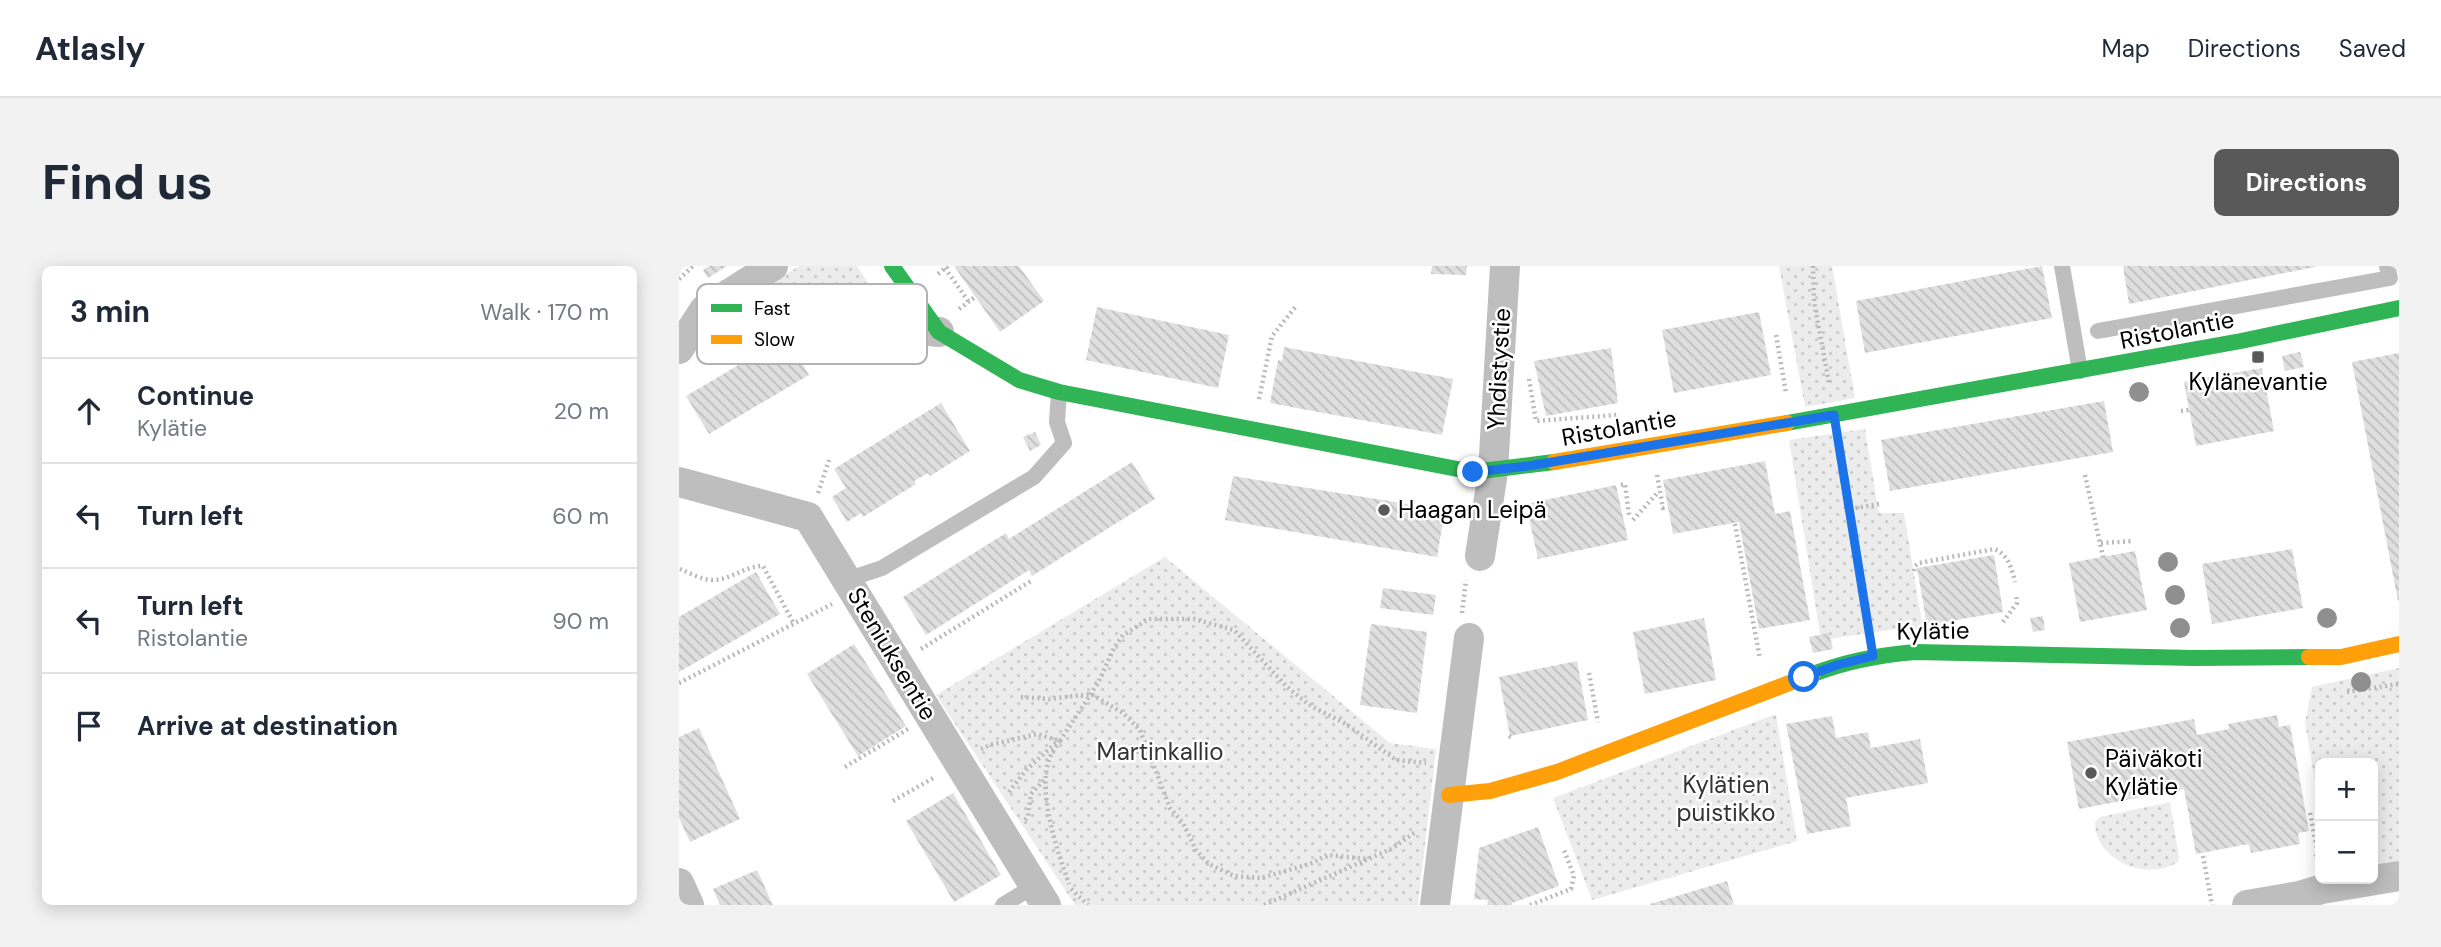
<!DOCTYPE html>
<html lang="en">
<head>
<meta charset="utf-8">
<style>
  :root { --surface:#fff; --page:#f2f2f3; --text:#1f2937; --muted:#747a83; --line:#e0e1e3; --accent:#595959 }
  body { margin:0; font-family:"DM Sans",sans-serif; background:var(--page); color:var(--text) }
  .controls { position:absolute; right:21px; bottom:21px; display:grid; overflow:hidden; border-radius:10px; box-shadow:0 4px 18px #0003 }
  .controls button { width:63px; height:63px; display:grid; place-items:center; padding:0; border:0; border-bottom:2px solid var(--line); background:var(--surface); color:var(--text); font:35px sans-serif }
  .stop { position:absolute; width:21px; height:21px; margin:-16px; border:5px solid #1a73e8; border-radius:50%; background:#fff }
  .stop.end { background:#1a73e8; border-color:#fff; box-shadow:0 2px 7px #0008 }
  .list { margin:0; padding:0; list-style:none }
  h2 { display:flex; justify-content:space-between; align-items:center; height:91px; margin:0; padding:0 28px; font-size:30px }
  h2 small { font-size:23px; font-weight:400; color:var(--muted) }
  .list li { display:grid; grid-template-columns:46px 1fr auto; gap:21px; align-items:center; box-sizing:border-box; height:105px; padding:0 28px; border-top:2px solid var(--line) }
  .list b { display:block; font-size:26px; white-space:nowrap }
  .list p { margin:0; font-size:23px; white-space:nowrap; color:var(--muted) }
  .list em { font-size:23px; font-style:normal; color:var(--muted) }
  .icon { flex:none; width:38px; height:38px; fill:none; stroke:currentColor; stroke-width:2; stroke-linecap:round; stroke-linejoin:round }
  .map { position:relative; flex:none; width:1720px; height:639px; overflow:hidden; border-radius:10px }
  header { display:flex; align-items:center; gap:42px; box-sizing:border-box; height:98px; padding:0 35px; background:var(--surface); border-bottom:2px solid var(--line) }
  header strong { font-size:33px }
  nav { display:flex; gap:38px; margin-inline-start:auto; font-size:24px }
  .intro { display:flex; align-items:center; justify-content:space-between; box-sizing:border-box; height:168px; padding:0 42px }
  h1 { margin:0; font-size:49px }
  .button { padding:18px 32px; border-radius:10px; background:var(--accent); color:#fff; font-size:24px; font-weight:700 }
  main { display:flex; gap:42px; padding:0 42px }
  aside { flex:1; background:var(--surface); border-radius:10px; box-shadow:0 4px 18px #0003 }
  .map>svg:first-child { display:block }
  .grass { fill:url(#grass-dots) }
  .building { fill:url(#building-back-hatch) }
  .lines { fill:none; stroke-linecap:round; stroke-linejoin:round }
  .path { stroke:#b9b9b9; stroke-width:4.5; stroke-dasharray:2 3.5; stroke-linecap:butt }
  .lane { stroke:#bebebe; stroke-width:16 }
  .street { stroke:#bebebe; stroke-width:30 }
  .fast { stroke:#30b455; stroke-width:16 }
  .slow { stroke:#ff9f0a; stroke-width:16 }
  .tree { fill:#8f8f8f }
  .route { stroke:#1a73e8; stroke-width:9 }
  .poi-dot { fill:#595959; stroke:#fff; stroke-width:2.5 }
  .labels { text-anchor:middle; stroke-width:5; stroke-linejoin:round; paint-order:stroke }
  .street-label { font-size:24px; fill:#000; stroke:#fff }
  .poi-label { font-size:24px; fill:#000; stroke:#fff; text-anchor:start }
  .park-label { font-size:24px; fill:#333; stroke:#fff }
  .key { fill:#fff; stroke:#b2b2b2; stroke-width:2 }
  .key-label { font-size:19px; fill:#000 }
</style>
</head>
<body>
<header>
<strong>Atlasly</strong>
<nav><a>Map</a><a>Directions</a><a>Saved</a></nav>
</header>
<div class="intro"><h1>Find us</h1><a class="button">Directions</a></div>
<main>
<aside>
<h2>3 min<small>Walk · 170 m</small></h2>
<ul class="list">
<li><svg class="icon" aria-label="ahead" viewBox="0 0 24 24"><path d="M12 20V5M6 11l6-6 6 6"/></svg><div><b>Continue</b><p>Kylätie</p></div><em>20 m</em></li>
<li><svg class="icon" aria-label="left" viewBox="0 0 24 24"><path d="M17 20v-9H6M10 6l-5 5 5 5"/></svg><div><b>Turn left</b></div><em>60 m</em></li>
<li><svg class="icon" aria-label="left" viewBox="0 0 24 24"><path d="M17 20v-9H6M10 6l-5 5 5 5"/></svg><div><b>Turn left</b><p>Ristolantie</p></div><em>90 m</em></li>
<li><svg class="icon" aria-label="arrive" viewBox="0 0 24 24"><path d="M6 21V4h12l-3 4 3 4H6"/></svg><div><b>Arrive at destination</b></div></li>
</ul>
</aside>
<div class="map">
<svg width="1720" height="639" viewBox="0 0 1720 639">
  <defs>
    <pattern id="grass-dots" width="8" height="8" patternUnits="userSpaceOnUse" patternTransform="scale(1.75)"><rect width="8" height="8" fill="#ececec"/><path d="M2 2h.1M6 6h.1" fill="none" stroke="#c9c9c9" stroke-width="1.8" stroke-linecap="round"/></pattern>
    <pattern id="building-back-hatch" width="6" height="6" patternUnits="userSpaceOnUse" patternTransform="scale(1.75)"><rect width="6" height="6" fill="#dfdfdf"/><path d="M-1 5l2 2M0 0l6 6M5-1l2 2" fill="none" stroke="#bebebe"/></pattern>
  </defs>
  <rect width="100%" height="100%" fill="#fff"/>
  <path class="grass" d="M121 0H178L200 33 196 41 98 22 96 14Z
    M1100 0H1153L1176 132 1126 141Z
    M1186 163 1200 247H1225L1245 369H1232L1226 362 1142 374 1110 174Z
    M486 291 711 477 757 483 739 639H396L257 429Z
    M1720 402V600L1694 602V497H1641V545L1626 457 1633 421Z
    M1097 448 1118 575 913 634 874 532Z
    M1491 536 1500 591 1499 596C1468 616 1416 595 1416 556L1421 551Z"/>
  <path class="building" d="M30 0H48L29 12 24 4Z
    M275 0H340L365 35 321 66Z
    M753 0H788L787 9 752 8Z
    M1363 0 1373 52 1186 87 1177 35Z
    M1444 0H1636V1L1450 38Z
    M418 41 550 69 539 122 407 94Z
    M1080 46 1092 109 995 127 983 64Z
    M107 71 130 109 30 168 7 130Z
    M605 81 774 113 763 169 591 137 599 94 603 95Z
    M932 82 939 137 867 150 855 95Z
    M1621 86 1625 101 1606 105 1603 90Z
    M1720 87V334L1719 335 1673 96Z
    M1583 102 1595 165 1517 180 1505 116Z
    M1425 135 1434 186 1211 225 1202 174Z
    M262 137 291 185 251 210 249 207 235 215 237 218 184 251 182 247 168 256 153 231 167 222 155 203Z
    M356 166 362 179 351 185 344 171Z
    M1086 195 1096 248 1111 245 1131 354 1080 363 1060 256 994 268 984 214Z
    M453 196 476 233 353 310 350 304 247 369 224 331 327 267 330 273Z
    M554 210 766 244 758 291 546 254Z
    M937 219 949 274 859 293 847 238Z
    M1613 283 1624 342 1533 358 1523 298Z
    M1456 285 1468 344 1401 356 1390 297Z
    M1315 289 1324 346 1248 359 1238 302Z
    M77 306 101 348 0 406V351Z
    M704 322 757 329 754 349 701 342Z
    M1364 350 1366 364 1354 366 1351 352Z
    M1025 352 1037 414 966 428 954 366Z
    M692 358 748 366 738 447 681 439Z
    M1150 367 1154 383 1134 387 1130 371Z
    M175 378 227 460 179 490 128 408Z
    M898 395 909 454 831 470 820 411Z
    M1598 449 1600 461 1611 459 1630 565 1619 567 1621 578 1572 587 1570 578 1517 588 1505 523 1400 543 1388 476 1515 453 1518 469 1550 463 1549 458Z
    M1153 450 1157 472 1189 466 1192 482 1241 473 1249 517 1167 532 1172 560 1128 568 1107 458Z
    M20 462 61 553 11 576 0 552V471Z
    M274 527 322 609 275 636 227 555Z
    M859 561 880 620 833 637V639H808L809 634 795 633 800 582Z
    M78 604 94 639H41L34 623Z
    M1048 615 1055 639H971V638Z"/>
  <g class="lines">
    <path class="path" d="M1134 0 1135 36 1150 117
      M266 2 290 36
      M259 8 269 0
      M0 13 14 0
      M280 43 296 31
      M1097 69 1107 127
      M145 90 150 75
      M850 113 857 155 938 149
      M580 133 593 70 618 39
      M1502 145 1510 144
      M1160 181 1190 358
      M978 209 984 242 989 241
      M1406 209 1424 291
      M942 219 946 218 950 249
      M139 227 150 194
      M1171 243 1200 238
      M954 254 980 225
      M1056 258 1081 393
      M1422 277 1455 275
      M1 303C11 307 23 314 34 314 51 314 66 300 84 300L115 358
      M1235 305 1236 300 1240 297 1315 283C1329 288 1333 303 1336 316
      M783 347 787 314
      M1324 356 1338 337 1337 328
      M242 383 352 315
      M910 407 919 456
      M0 417 153 338
      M1668 426 1720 418
      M342 431 370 433 412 428 444 447 461 464 491 542 504 557 517 584 530 598 555 610 582 612 634 597 648 589 689 593
      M830 470 832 471
      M381 475C377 481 372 487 370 494 358 526 379 587 390 618
      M302 483 311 479 358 468 381 475 419 417 435 382 444 369 470 353H515L555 364 608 421 632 440 667 458 717 494 747 497
      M166 501 229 463
      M330 526 347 504 377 477
      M214 535 256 511
      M1631 547 1639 588 1635 592
      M346 554 349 550 352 528 366 513
      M1524 590 1533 639
      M392 623 409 639
      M585 639 712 583 738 565
      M851 639 892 623 895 610 885 584"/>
    <path class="lane" d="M1383 0 1401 105
      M1419 65 1711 12 1708 0
      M167 314 203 302 355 211 385 177 378 156 380 126
      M324 639 355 620"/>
    <path class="street" d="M51 27 232 63 260 66
      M0 83 25 44 94 0
      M0 216 129 251 367 639
      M801 290 814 206 826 0
      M0 617 10 639
      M756 639 790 372
      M1568 639 1620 630 1643 623 1720 610"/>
    <path class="fast" d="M213 0 260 66 340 114 380 126 794 206 875 196
      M1108 157 1562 75 1720 42
      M1134 408C1168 395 1200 389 1236 386L1515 392 1630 391"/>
    <path class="slow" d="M875 196 1108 157
      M1630 391H1662L1720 378
      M770 529 811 525 878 506 1134 408"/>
  </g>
  <g class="tree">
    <circle cx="1460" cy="126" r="10"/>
    <circle cx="1489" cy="296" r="10"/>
    <circle cx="1496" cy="329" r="10"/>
    <circle cx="1648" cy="352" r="10"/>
    <circle cx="1501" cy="362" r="10"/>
    <circle cx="1682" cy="416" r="10"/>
  </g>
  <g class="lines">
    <path class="route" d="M794 206 849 200 1155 149 1194 390 1158 399 1125 411"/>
  </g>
  <g class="poi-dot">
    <rect x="1572" y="84" width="14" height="14" rx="3.5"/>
    <circle cx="705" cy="244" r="7"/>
    <circle cx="1412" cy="507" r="7"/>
  </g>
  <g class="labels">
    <g class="street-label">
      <text transform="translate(1498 64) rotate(-11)" y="8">Ristolantie</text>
      <text transform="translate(820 103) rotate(-87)" y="8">Yhdistystie</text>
      <text transform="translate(940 162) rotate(-10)" y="8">Ristolantie</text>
      <text transform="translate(1254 365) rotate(-1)" y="8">Kylätie</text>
      <text transform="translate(213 388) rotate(59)" y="8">Steniuksentie</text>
    </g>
    <g class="poi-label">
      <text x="1579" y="124" text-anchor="middle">Kylänevantie</text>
      <text x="719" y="252">Haagan Leipä</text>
      <text x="1426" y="501">Päiväkoti<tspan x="1426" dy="28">Kylätie</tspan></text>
    </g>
    <g class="park-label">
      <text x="481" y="494">Martinkallio</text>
      <text x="1047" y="527">Kylätien<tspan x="1047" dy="28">puistikko</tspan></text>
    </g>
  </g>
  <rect x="18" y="18" width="230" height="80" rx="10" class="key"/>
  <rect x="32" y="38" width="31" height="8" fill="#30b455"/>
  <rect x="32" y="69" width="31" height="9" fill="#ff9f0a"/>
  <g class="key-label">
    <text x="75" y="49">Fast</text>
    <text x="75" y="80">Slow</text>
  </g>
</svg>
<div class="controls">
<button>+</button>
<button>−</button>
</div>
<div class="stop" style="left:1125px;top:411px"></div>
<div class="stop end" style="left:794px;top:206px"></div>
</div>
</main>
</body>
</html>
